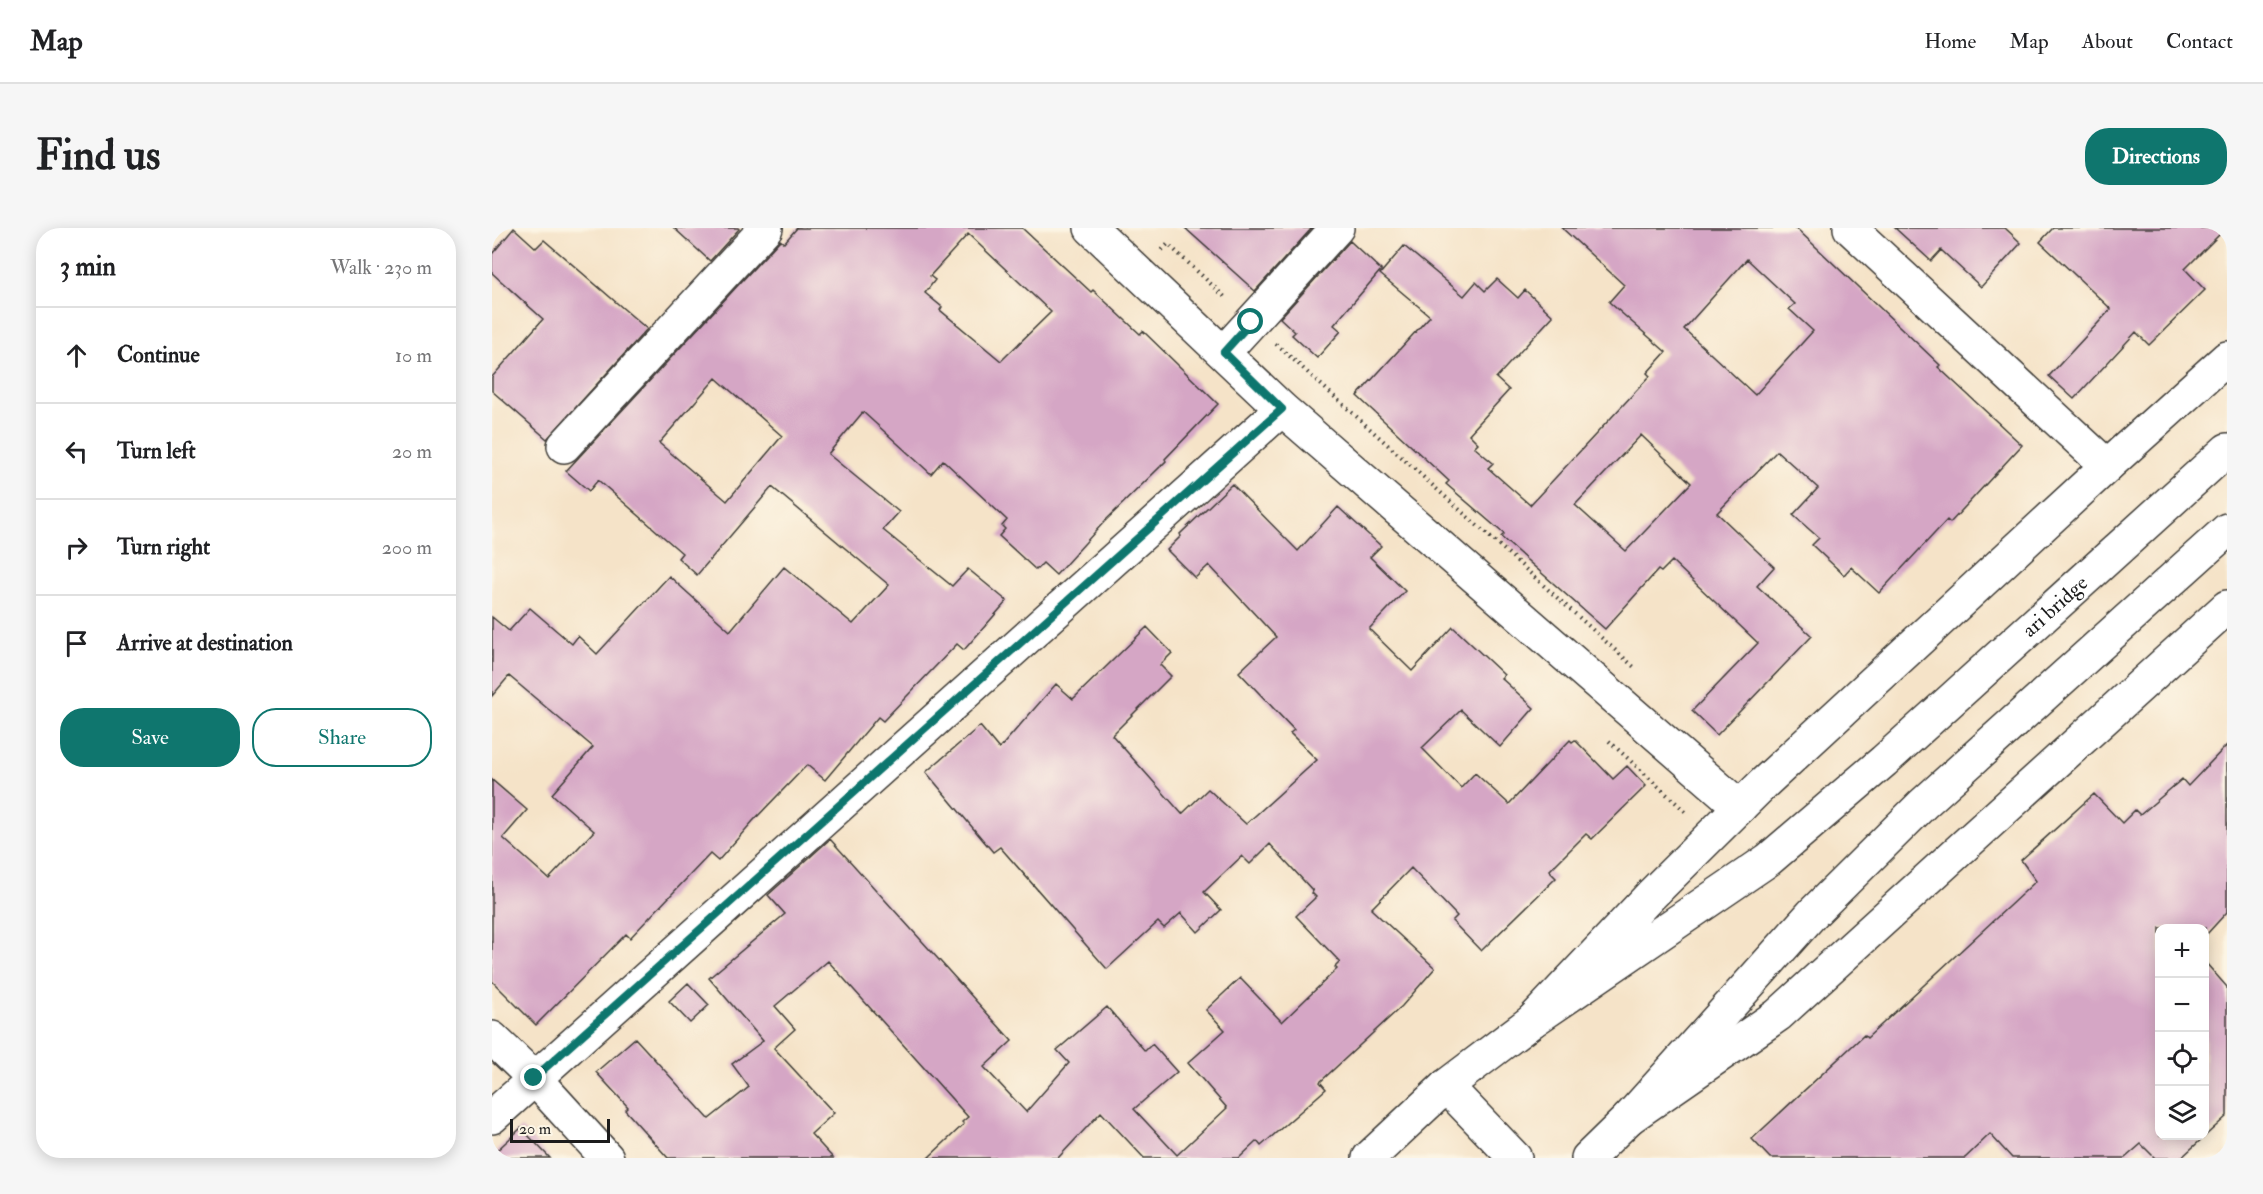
<!DOCTYPE html>
<html lang="en">
<head>
<meta charset="utf-8">
<style>
  :root { --surface:#fff; --page:#f6f6f6; --text:#202124; --muted:#757577; --line:#e0e0e0; --accent:#0f766e }
  body { margin:0; font-family:"IM FELL Double Pica",serif; background:var(--page); color:var(--text) }
  .controls { position:absolute; right:18px; bottom:18px; display:grid; overflow:hidden; border-radius:12px; box-shadow:0 3px 15px #0003 }
  .controls button { width:54px; height:54px; display:grid; place-items:center; padding:0; border:0; border-bottom:2px solid var(--line); background:var(--surface); color:var(--text); font:30px sans-serif }
  .scale { position:absolute; left:18px; bottom:15px; width:100px; box-sizing:border-box; padding-left:6px; border:3px solid #1c1c1c; border-top:0; font-size:16px; line-height:21px; white-space:nowrap; color:#1c1c1c; -webkit-text-stroke:4px #fcf5e5; paint-order:stroke }
  .stop { position:absolute; width:18px; height:18px; margin:-14px; border:4px solid #0f766e; border-radius:50%; background:#fff }
  .stop.end { background:#0f766e; border-color:#fff; box-shadow:0 2px 6px #0008 }
  .list { margin:0; padding:0; list-style:none }
  h2 { display:flex; justify-content:space-between; align-items:center; height:78px; margin:0; padding:0 24px; font-size:26px }
  h2 small { font-size:20px; font-weight:400; color:var(--muted) }
  .list li { display:grid; grid-template-columns:39px 1fr auto; gap:18px; align-items:center; box-sizing:border-box; height:96px; padding:0 24px; border-top:2px solid var(--line) }
  .list b { display:block; font-size:22px; white-space:nowrap }
  .list em { font-size:20px; font-style:normal; color:var(--muted) }
  .actions { display:flex; gap:12px; padding:18px 24px }
  .actions a { flex:1; padding:14px 0; border:2px solid var(--accent); border-radius:24px; text-align:center; font-size:21px; color:var(--accent) }
  .actions .main { background:var(--accent); color:#fff }
  .icon { flex:none; width:33px; height:33px; fill:none; stroke:currentColor; stroke-width:2; stroke-linecap:round; stroke-linejoin:round }
  .map { position:relative; flex:none; width:1735px; height:930px; overflow:hidden; border-radius:24px }
  header { display:flex; align-items:center; gap:36px; box-sizing:border-box; height:84px; padding:0 30px; background:var(--surface); border-bottom:2px solid var(--line) }
  header strong { font-size:28px }
  nav { display:flex; gap:33px; margin-inline-start:auto; font-size:21px }
  .intro { display:flex; align-items:center; justify-content:space-between; box-sizing:border-box; height:144px; padding:0 36px }
  h1 { margin:0; font-size:42px }
  .button { padding:15px 27px; border-radius:24px; background:var(--accent); color:#fff; font-size:21px; font-weight:700 }
  main { display:flex; gap:36px; padding:0 36px }
  aside { flex:1; background:var(--surface); border-radius:24px; box-shadow:0 3px 15px #0003 }
  .map>svg:first-child { display:block }
  .building { fill:#d5a6c5; fill-rule:evenodd }
  .lines { fill:none; stroke-linecap:round; stroke-linejoin:round }
  .minor-casing { stroke:#3d3a36; stroke-width:36 }
  .major-casing { stroke:#3d3a36; stroke-width:36 }
  .highway-casing { stroke:#3d3a36; stroke-width:36 }
  .path { stroke:#3d3a36; stroke-width:4; stroke-dasharray:1.5 4.5; stroke-linecap:butt }
  .minor { stroke:#fff; stroke-width:33 }
  .major { stroke:#fff; stroke-width:33 }
  .highway { stroke:#fff; stroke-width:33 }
  .route { stroke:#0f766e; stroke-width:8 }
  .labels { text-anchor:middle; stroke-width:4.5; stroke-linejoin:round; paint-order:stroke }
  .street-label { font-size:21px; fill:#1c1c1c; stroke:#fcf5e5 }
</style>
</head>
<body>
<header>
<strong>Map</strong>
<nav><a>Home</a><a>Map</a><a>About</a><a>Contact</a></nav>
</header>
<div class="intro"><h1>Find us</h1><a class="button">Directions</a></div>
<main>
<aside>
<h2>3 min<small>Walk · 230 m</small></h2>
<ul class="list">
<li><svg class="icon" aria-label="ahead" viewBox="0 0 24 24"><path d="M12 20V5M6 11l6-6 6 6"/></svg><div><b>Continue</b></div><em>10 m</em></li>
<li><svg class="icon" aria-label="left" viewBox="0 0 24 24"><path d="M17 20v-9H6M10 6l-5 5 5 5"/></svg><div><b>Turn left</b></div><em>20 m</em></li>
<li><svg class="icon" aria-label="right" viewBox="0 0 24 24"><path d="M7 20v-9h11M14 6l5 5-5 5"/></svg><div><b>Turn right</b></div><em>200 m</em></li>
<li><svg class="icon" aria-label="arrive" viewBox="0 0 24 24"><path d="M6 21V4h12l-3 4 3 4H6"/></svg><div><b>Arrive at destination</b></div></li>
</ul>
<div class="actions"><a class="main">Save</a><a>Share</a></div>
</aside>
<div class="map">
<svg width="1735" height="930" viewBox="0 0 1735 930">
  <rect width="100%" height="100%" fill="#fcf5e5"/>
  <filter id="ink" filterUnits="userSpaceOnUse"><feTurbulence type="fractalNoise" baseFrequency=".0167" numOctaves="2"/><feDisplacementMap in="SourceGraphic" scale="12" xChannelSelector="R" yChannelSelector="G"/><feConvolveMatrix kernelMatrix="1 2 1 2 8 2 1 2 1" color-interpolation-filters="sRGB"/></filter>
  <filter id="wash" filterUnits="userSpaceOnUse"><feTurbulence type="fractalNoise" baseFrequency=".008" numOctaves="4" result="noise"/><feDisplacementMap in="SourceGraphic" scale="24" xChannelSelector="R" yChannelSelector="G"/><feGaussianBlur stdDeviation="1.35" result="paint"/><feColorMatrix in="noise" values="0 0 0 0 0 0 0 0 0 0 0 0 0 0 0 0 0 1.4 0 .05"/><feComposite in="paint" operator="in"/></filter>
  <g filter="url(#wash)">
    <rect width="100%" height="100%" fill="#f5e3c8"/>
    <g id="blocks">
      <path class="building" d="M22 0 44 20 52 12 155 101 55 211 0 163V149L51 91 0 45V26Z
        M182 0H246L247 1 218 33Z
        M305 0H530L599 64 601 62 648 106 651 103 726 176 673 231 674 233 612 294 564 347 551 335 544 342 507 308 513 301 510 298 515 292 451 232 439 246 371 184 336 226 407 284 391 302 460 358 476 341 515 373 472 422 465 416 391 493 386 489 333 552 315 537 261 593 226 633 218 626 138 710 134 706 44 797 0 753V552L35 582 11 610 57 651 102 603 60 566 101 519 17 448 0 468V389L17 403 38 380 80 416 86 408 105 426 177 348 238 403 292 339 361 396 397 357 280 259 205 347 186 330 190 325 106 252 97 263 74 243 288 12 292 15ZM476 6 559 84 509 133 448 82 450 79 433 65 443 52 438 48ZM224 150 290 208 235 273 167 215Z
        M693 0H820L763 63Z
        M1070 0H1304L1448 137 1446 139 1530 217 1458 295 1455 292 1387 365 1359 339 1352 347 1320 317 1327 310 1301 287 1326 260 1285 223 1225 285 1282 339 1265 358 1320 408 1225 507 1200 483 1266 415 1180 333 1169 344 1166 342 1113 401 1009 309 1012 306 954 256 957 253 865 168 938 88 888 46 912 18 972 68 984 54 993 63 1005 51 1026 70 1033 62 1061 88 1004 150 1017 162 977 206 986 215 982 219 1001 235 996 240 1038 277 1158 148 1155 145 1174 124 1117 74 1132 57ZM1255 31 1303 76 1297 81 1321 103 1263 167 1192 101ZM1149 207 1199 255 1134 323 1083 277Z
        M1403 0H1513L1529 15 1489 59 1449 22 1439 33Z
        M1561 0H1734L1693 41 1713 62 1657 117 1644 104 1582 171 1557 148 1619 81 1548 14Z
        M858 13 889 42 842 97 849 103 825 130 800 107 803 104 788 90Z
        M740 256 806 323 846 279 889 318 878 329 913 363 877 401 920 443 961 399 1012 447 1009 450 1042 480 1008 519 969 482 930 520 969 560 983 545 1017 576 1078 512 1080 514 1083 512 1121 551 1135 538 1154 558 1100 611 1094 606 1057 643 1064 650 989 723 960 693 965 688 919 640 879 681 943 740 910 778 828 854 834 861 769 918 765 913 747 930H652L609 884 566 930H436L472 896 470 894 476 889 336 733 283 778 303 801 282 820 342 885 319 906 341 930H176L133 882 136 879 104 844 143 810 217 891 257 859 240 836 271 813 217 750 293 686 276 667 338 611 520 813 492 839 534 884 577 835 565 822 615 779 653 823 660 816 685 844 642 881 685 927 735 880 696 835 733 802 714 782 748 750 790 794 845 741 843 739 848 734 804 688 824 669 820 665 821 663 778 616 758 636 750 628 712 664 729 682 706 704 689 685 672 700 666 694 615 741 508 619 501 624 434 544 488 498 507 521 564 456 581 471 655 399 680 425 668 437 679 448 620 507 690 586 716 561 754 596 825 532 798 505 802 502 747 444 784 409 717 337 703 350 675 322 689 308 688 306Z
        M1735 517V684L1713 708V700H1668V908H1713V734L1735 759V888L1689 930H1663L1649 916 1633 930H1520L1498 906 1473 930H1278L1260 911 1372 807 1375 810 1544 653 1529 632 1602 566 1630 595 1643 582 1648 587 1690 551 1696 558Z
        M196 755 217 777 198 795 177 773Z
        M29 900 58 930H0V927Z"/>
    </g>
  </g>
  <g filter="url(#ink)">
    <use href="#blocks" fill-opacity="0" stroke="#3d3a36" stroke-width="1.5"/>
    <g class="lines">
      <g class="minor-casing">
        <path id="minor" d="M599 0 790 181 1248 579
          M1358 0 1615 238
          M732 124 845 0
          M72 218 274 0
          M0 810 42 850 115 930
          M0 889 790 181"/>
      </g>
      <g class="major-casing">
        <g id="major">
          <path d="M954 858 1023 930"/>
          <path id="s1" d="M877 930 954 858 1040 793 1276 632 1392 533 1735 222"/>
          <path d="M1096 930 1137 890 1320 686 1431 576 1735 302"/>
        </g>
      </g>
      <g class="highway-casing">
        <path id="highway" d="M1040 793 1159 667 1272 555 1615 238 1735 130
          M1137 890 1286 787 1735 379"/>
      </g>
      <path class="path" d="M670 22 676 16 735 71
        M784 116 1142 439
        M1117 513 1195 585"/>
      <use href="#minor" class="minor"/>
      <use href="#major" class="major"/>
      <use href="#highway" class="highway"/>
    </g>
  </g>
  <g class="lines" filter="url(#ink)">
    <path class="route" d="M42 850 790 181 732 124 759 94"/>
  </g>
  <g class="labels">
    <g class="street-label">
      <text dy="7" stroke="none"><textPath href="#s1" startOffset="882">ari bridge</textPath></text>
    </g>
  </g>
</svg>
<div class="controls">
<button>+</button>
<button>−</button>
<button><svg class="icon" aria-label="locate" viewBox="0 0 24 24"><circle cx="12" cy="12" r="6"/><path d="M12 2v4M12 18v4M2 12h4M18 12h4"/></svg></button>
<button><svg class="icon" aria-label="layers" viewBox="0 0 24 24"><path d="M12 4l9 5-9 5-9-5zM3 14l9 5 9-5"/></svg></button>
</div>
<div class="scale">20 m</div>
<div class="stop" style="left:759px;top:94px"></div>
<div class="stop end" style="left:42px;top:850px"></div>
</div>
</main>
</body>
</html>
